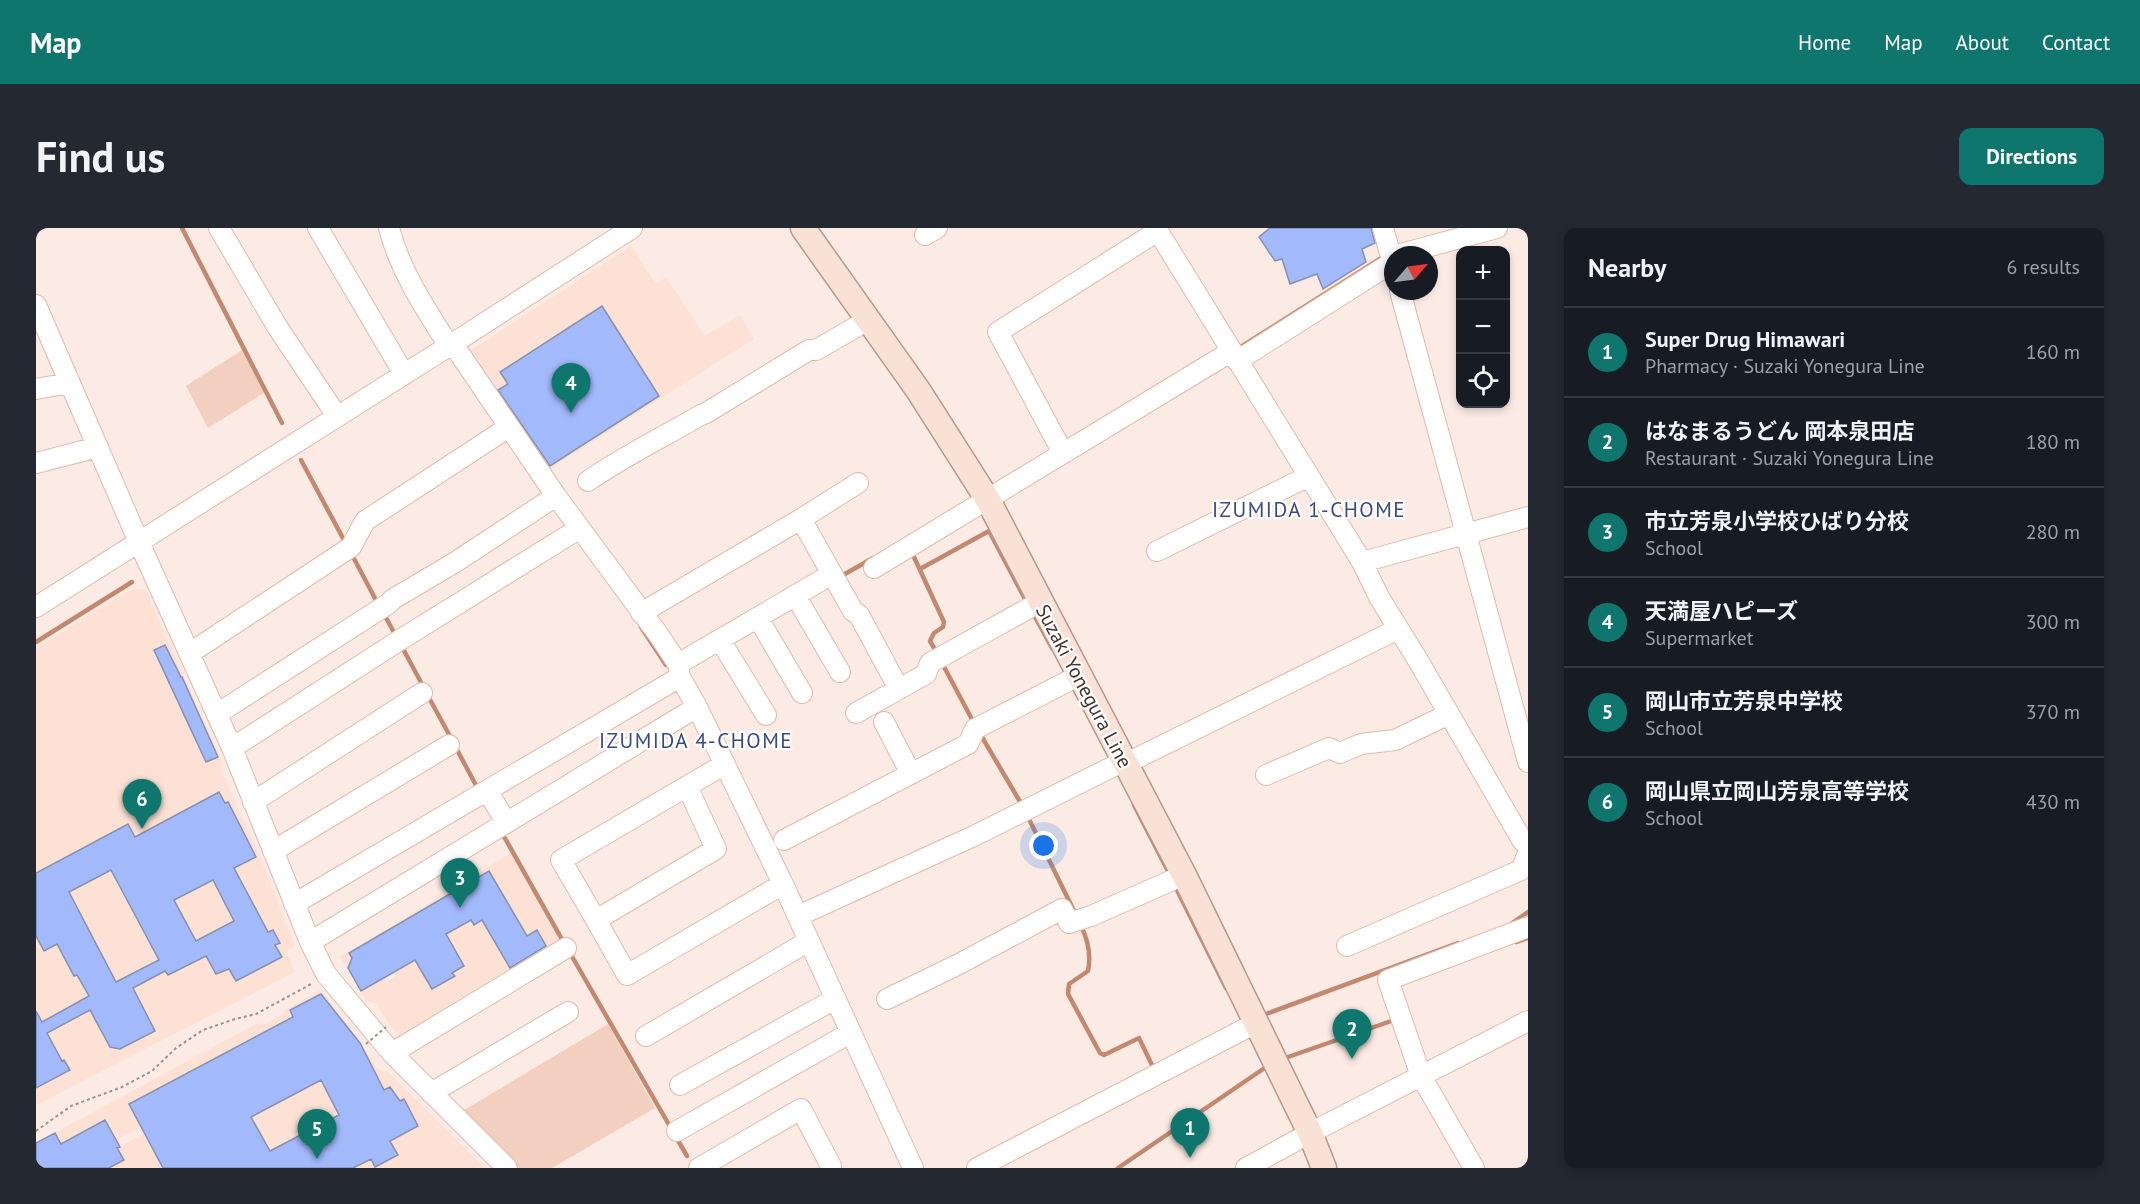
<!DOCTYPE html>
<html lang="en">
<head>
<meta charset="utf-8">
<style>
  :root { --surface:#171b24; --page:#242831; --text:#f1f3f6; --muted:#9ea1a6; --line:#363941; --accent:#0f766e }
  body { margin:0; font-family:"PT Sans","Noto Sans JP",sans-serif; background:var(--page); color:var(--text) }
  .controls { position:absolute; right:18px; top:18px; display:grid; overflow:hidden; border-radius:12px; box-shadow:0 3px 9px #0003 }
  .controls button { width:54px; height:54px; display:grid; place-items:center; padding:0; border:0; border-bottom:2px solid var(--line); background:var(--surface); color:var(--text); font:30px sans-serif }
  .compass { position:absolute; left:1348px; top:18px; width:54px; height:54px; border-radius:50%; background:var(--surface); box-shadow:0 3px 9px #0003; rotate:62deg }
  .you { position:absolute; left:1008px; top:618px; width:21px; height:21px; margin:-15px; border:4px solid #fff; border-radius:50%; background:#1a73e8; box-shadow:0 0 0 9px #1a73e833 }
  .badge { display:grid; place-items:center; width:39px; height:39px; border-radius:50%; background:var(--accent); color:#fff; font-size:20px; font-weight:700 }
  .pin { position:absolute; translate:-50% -50px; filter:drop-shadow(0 2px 3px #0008) }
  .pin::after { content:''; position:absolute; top:32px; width:21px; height:18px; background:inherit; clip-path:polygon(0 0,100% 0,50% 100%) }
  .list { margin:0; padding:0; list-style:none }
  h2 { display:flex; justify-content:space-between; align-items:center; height:78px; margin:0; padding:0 24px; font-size:26px }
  h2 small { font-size:20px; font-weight:400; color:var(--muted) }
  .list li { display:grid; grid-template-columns:39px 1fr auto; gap:18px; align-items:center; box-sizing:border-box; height:90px; padding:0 24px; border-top:2px solid var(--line) }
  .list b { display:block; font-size:22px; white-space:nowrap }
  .list p { margin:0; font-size:20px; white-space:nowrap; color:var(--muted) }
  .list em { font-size:20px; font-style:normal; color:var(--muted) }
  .icon { flex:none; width:33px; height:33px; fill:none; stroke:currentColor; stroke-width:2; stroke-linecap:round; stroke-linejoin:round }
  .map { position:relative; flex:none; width:1492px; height:940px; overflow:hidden; border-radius:12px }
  header { display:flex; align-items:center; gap:36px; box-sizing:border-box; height:84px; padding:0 30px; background:var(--accent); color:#fff }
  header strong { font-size:28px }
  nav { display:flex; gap:33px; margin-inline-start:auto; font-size:21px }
  .intro { display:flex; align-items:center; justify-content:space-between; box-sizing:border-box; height:144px; padding:0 36px }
  h1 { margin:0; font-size:42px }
  .button { padding:15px 27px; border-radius:12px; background:var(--accent); color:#fff; font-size:21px; font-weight:700 }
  main { display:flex; gap:36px; padding:0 36px }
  aside { flex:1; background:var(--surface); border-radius:12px; box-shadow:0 3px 9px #0003 }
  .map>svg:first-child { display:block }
  .built { fill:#fce1d4; fill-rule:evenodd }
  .green { fill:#f3cfbf }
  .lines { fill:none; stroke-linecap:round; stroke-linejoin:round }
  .stream { stroke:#c28970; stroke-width:4.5 }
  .building { fill:#a2b9fb; stroke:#8590af; stroke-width:1.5; fill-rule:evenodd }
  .minor-casing { stroke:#dfbaaa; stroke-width:22 }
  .major-casing { stroke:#b7978a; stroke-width:27 }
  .path { stroke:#9f8f89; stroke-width:2; stroke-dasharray:3 3; stroke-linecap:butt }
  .minor { stroke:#fff; stroke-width:20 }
  .major { stroke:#f9e1d6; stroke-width:24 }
  .path-bridge { stroke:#9f8f89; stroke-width:2; stroke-dasharray:3 3; stroke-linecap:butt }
  .labels { text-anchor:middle; stroke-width:4.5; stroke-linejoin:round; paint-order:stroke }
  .street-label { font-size:20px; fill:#43342e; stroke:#fff }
  .neighbourhood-label { font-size:21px; letter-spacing:1.5px; fill:#384984; stroke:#fff }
</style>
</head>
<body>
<header>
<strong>Map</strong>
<nav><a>Home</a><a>Map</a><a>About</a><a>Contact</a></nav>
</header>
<div class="intro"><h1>Find us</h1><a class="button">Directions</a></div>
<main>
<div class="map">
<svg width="1492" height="940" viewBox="0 0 1492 940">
  <rect width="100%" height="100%" fill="#fbebe4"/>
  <path class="built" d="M595 18 620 56 630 49 669 108 704 87 718 111 509 244 428 127Z
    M109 361 185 532 186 544 227 637 259 718 250 724 259 744 0 877V420L93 362Z
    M475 625 528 718 367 811 353 796 340 775 330 773 304 729ZM453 643 492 709 493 707 501 702 511 720 475 741 432 667 441 695 438 697 435 692 400 705 412 726 420 722 428 737 416 745 418 748 395 761 367 705 357 744 359 749 351 753 349 750 325 763 312 740 318 734 314 725Z
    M285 762 324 814 341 840 347 844 351 843 449 940H317L330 933 325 913 339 939 362 927 351 908 331 829 324 815 285 766 254 782 273 820 239 798 94 876 105 899 80 912 69 892 29 913 38 932 34 934 19 905 0 915 222 795 227 797 248 786 247 783Z
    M276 836 303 887 236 927 215 889 270 860Z
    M109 905 149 940H75L88 932 81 920Z"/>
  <path class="green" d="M206 122 228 165 172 200 150 158Z
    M572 796 619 880 516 940H483L425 884Z"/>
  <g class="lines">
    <path class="stream" d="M146 0 246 195
      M1492 0V2
      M1200 122 1347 29
      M265 232 309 314
      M315 325 342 376
      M877 327 908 394 907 399 898 405 894 413 901 425
      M884 341 953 303 989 371
      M802 350 837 330
      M348 386 361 410
      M998 387 1016 420
      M605 399 630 437
      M0 414 96 354
      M365 417 388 460
      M906 435 939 497
      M392 468 415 510
      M943 504 986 577
      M419 518 442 561
      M1098 577 1134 647
      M991 587 1040 687
      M466 605 528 715
      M1139 658 1190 760
      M1475 696 1492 684
      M1045 698C1052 712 1055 728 1052 743L1033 756 1032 766 1064 825 1068 827 1103 810 1117 839
      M1480 714 1492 710
      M534 725 636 902
      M1230 786 1422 715
      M1252 829 1361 791
      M640 909 651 928
      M1082 940 1233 837"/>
  </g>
  <path class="building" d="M1234 0H1335L1339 15 1326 21 1330 34 1287 61 1281 46 1254 56 1246 31 1239 33 1223 9Z
    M566 78 623 168 514 238 462 162 472 156 464 144Z
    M129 417 145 449H146L182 529 170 534 118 422Z
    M183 564 189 575 192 574 220 629 198 640 232 704 237 702 244 715 239 717 246 729 200 753 193 741 180 746 170 728 132 747 129 743 97 760 119 803 84 821 74 819 54 782 11 805 26 833 28 832 34 842 0 860V783L6 794 53 768 41 747 38 748 21 716 8 723 0 708V645L92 596 99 609ZM75 642 123 732 80 754 33 664ZM177 652 198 693 160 713 138 672Z
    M453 643 491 708 501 702 510 718 474 740 446 692 438 697 435 692 410 706 428 738 416 745 419 748 396 761 379 732 325 763 312 740 316 730 313 725Z
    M285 766 324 815 348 862 354 859 364 873 368 871 382 898 354 913 362 927 339 939 335 931 317 940H127L93 876 257 789 254 782ZM285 852 303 887 234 923 215 889Z
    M69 892 84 919 81 920 88 932 73 940H0V915L19 905 25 916Z"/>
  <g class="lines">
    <g class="minor-casing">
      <path id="minor" d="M183 0 242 100 301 188
        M282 0 368 146
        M353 0C364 43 389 80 413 118
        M1120 0 1326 334 1343 369 1383 434 1486 612 1492 618
        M1347 0 1357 36
        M889 7 901 0
        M1361 27 1461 0
        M1364 63 1492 534
        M0 77 102 312 196 520 274 714 290 746 356 825 471 940
        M417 116 520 268 622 406 642 436 644 449 661 479 747 656 877 940
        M1201 133 1357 34
        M0 161 34 155
        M1027 225 962 104 1122 3
        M0 235 62 219
        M552 253C588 228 627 209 665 187L670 185 773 122H780L832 92
        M765 291 822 255
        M1121 323 1273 248
        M1326 334 1492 289
        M838 340 1196 123
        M796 346 817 383 823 387 863 461
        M759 367 804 444
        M0 379 413 118 596 0
        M605 385 765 291 796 346 642 436
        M722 390 766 465
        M684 412 730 487
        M154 425 315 319 329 293 473 199
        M820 485 890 446 894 435 1004 374
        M181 486 352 376 357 371 418 335 520 268
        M848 494 875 546
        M196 520 364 412 536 305
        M1089 536 1362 401
        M1230 547 1293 520 1304 525 1325 516 1359 512 1413 486
        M651 558 680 621 560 692 525 632 689 536
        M452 564 470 594
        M217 574 386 465
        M748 612 932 516 939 501 1042 448
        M237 623 413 517
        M258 676 644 449
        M762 688 940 607 1088 533
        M560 692 591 747 747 656
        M274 714 661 479
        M1311 718 1485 642 1492 625
        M851 771 923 736 1026 681 1033 695 1055 688 1148 647
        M610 808 773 713
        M356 825 530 720
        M644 857 799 771
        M395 865 532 784
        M641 903 814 805
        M663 940 765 881 795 938
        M941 940 1220 795
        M1210 940 1274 905 1492 793
        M1438 940 1385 848 1352 752 1492 699"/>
    </g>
    <g class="major-casing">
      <path id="major" d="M767 0 882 162 952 272 1148 647 1274 905 1288 940"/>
    </g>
    <path class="path" d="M0 903 35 878 86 859 116 843 140 820 167 802 199 791 220 786 277 755"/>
    <use href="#minor" class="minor"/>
    <use href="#major" class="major"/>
    <path class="path-bridge" d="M330 816 350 799"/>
  </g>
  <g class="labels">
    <g class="street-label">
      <text transform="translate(1048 458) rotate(62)" y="7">Suzaki Yonegura Line</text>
    </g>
    <g class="neighbourhood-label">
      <text x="1273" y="289">IZUMIDA 1-CHOME</text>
      <text x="660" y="520">IZUMIDA 4-CHOME</text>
    </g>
  </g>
</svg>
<div class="controls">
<button>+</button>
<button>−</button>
<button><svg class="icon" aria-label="locate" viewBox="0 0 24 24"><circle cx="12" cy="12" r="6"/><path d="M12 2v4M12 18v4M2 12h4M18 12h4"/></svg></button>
</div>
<svg class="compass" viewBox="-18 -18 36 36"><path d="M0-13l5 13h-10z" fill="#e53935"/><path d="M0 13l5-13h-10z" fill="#9ea1a6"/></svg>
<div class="you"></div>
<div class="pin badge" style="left:1154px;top:930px">1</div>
<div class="pin badge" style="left:1316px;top:831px">2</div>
<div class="pin badge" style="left:424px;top:680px">3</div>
<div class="pin badge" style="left:535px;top:185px">4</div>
<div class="pin badge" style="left:281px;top:931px">5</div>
<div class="pin badge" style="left:106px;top:601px">6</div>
</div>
<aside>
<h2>Nearby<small>6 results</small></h2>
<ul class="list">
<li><span class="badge">1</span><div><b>Super Drug Himawari</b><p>Pharmacy · Suzaki Yonegura Line</p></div><em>160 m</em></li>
<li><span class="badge">2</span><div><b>はなまるうどん 岡本泉田店</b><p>Restaurant · Suzaki Yonegura Line</p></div><em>180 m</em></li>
<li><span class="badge">3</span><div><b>市立芳泉小学校ひばり分校</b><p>School</p></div><em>280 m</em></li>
<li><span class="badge">4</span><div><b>天満屋ハピーズ</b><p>Supermarket</p></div><em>300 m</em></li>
<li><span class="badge">5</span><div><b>岡山市立芳泉中学校</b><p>School</p></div><em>370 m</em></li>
<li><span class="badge">6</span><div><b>岡山県立岡山芳泉高等学校</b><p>School</p></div><em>430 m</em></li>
</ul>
</aside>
</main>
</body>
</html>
